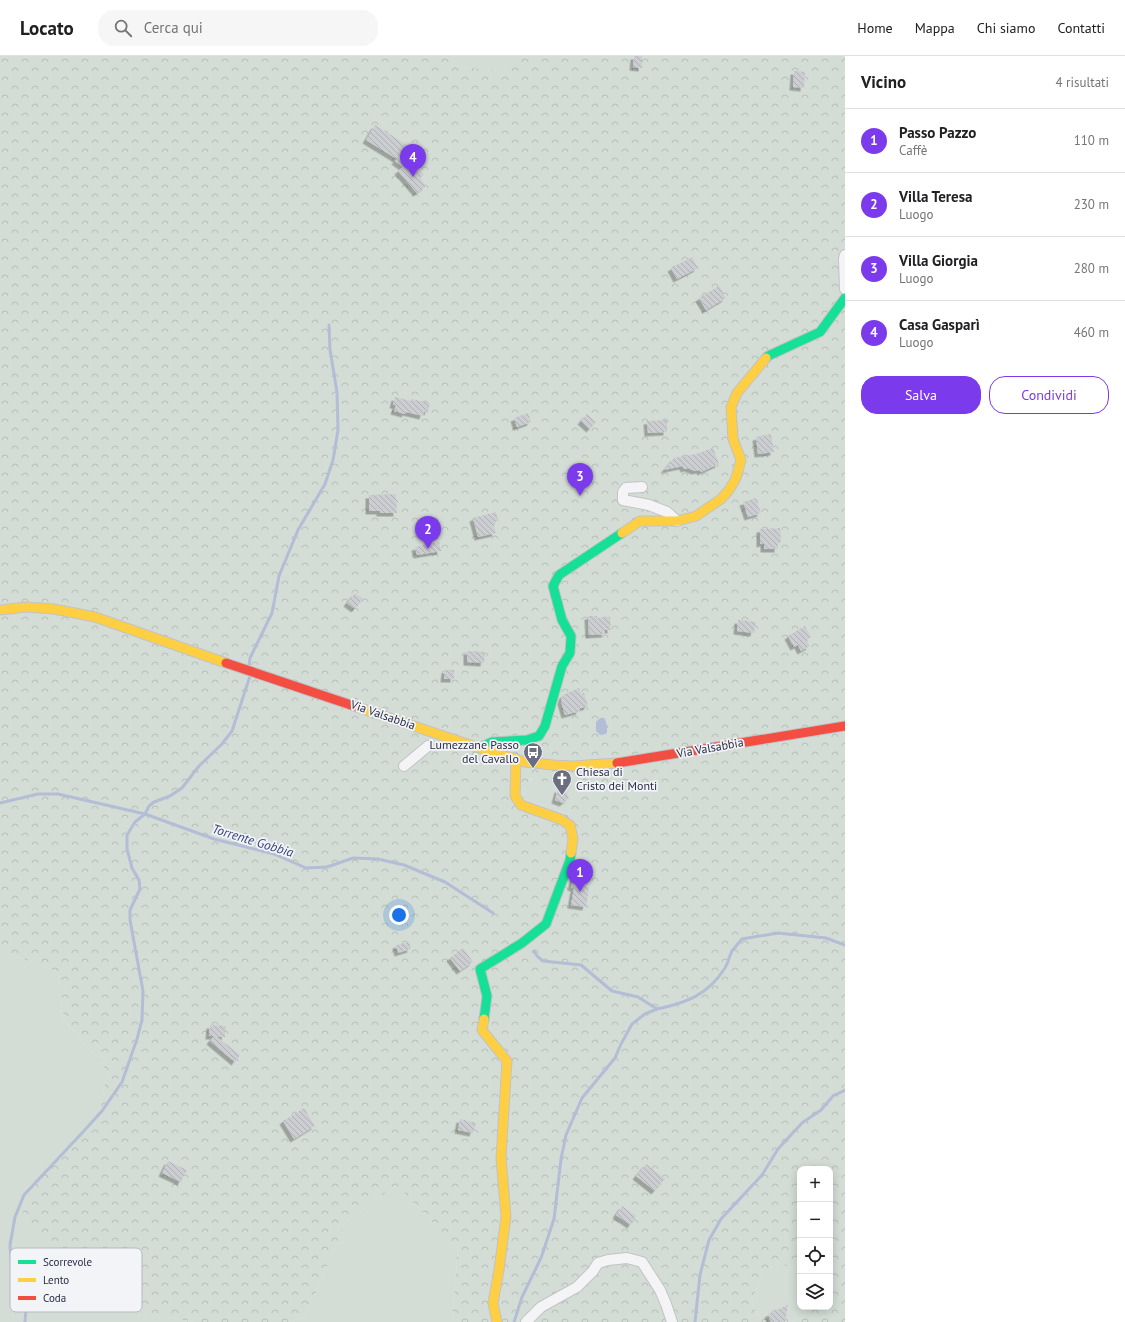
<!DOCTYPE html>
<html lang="it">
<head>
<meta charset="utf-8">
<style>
  :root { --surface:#fff; --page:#f6f6f6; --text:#202124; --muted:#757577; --line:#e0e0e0; --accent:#7c3aed }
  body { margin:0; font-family:"PT Sans",sans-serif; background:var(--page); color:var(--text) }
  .controls { position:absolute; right:12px; bottom:12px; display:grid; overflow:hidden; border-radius:8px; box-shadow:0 2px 10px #0003 }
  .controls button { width:36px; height:36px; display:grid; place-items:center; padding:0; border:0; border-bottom:1px solid var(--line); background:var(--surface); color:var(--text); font:20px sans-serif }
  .you { position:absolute; left:399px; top:859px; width:14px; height:14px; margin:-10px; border:3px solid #fff; border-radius:50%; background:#1a73e8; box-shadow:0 0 0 6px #1a73e833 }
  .badge { display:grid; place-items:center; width:26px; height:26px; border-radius:50%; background:var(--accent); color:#fff; font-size:13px; font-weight:700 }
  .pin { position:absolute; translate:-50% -33px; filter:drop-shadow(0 1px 2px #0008) }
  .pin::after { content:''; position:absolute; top:21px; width:14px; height:12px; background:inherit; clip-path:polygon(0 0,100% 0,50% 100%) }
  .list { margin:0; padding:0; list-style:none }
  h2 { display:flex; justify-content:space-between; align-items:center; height:52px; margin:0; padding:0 16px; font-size:17px }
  h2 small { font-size:13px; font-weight:400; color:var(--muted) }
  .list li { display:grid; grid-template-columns:26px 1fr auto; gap:12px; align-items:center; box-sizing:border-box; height:64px; padding:0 16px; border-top:1px solid var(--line) }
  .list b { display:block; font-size:15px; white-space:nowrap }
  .list p { margin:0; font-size:13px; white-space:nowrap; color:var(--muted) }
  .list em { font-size:13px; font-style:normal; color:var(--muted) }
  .actions { display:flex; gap:8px; padding:12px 16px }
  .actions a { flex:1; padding:9px 0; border:1px solid var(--accent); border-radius:16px; text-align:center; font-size:14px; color:var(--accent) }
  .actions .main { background:var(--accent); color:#fff }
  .icon { flex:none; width:22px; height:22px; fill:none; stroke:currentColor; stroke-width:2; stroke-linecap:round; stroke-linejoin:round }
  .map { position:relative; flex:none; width:845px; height:1266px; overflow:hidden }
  header { display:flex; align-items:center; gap:24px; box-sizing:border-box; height:56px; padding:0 20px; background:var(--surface); border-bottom:1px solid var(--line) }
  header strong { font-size:19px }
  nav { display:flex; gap:22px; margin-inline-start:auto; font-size:14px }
  .search { width:280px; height:36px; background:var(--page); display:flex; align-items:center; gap:10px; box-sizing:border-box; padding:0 14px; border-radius:16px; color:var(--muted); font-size:15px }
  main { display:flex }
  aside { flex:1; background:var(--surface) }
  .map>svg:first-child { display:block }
  .green { fill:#d3ddd5 }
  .forest { fill:url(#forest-crowns); fill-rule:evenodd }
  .water { fill:#b3bdd5 }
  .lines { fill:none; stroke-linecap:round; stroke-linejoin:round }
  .stream { stroke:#b3bdd5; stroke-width:3 }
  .building { fill:url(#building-back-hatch); filter:url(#shadow) }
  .street-casing { stroke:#c2c3c7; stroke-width:12 }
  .fast-casing { stroke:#c2c3c7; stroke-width:11 }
  .slow-casing { stroke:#c2c3c7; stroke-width:11 }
  .jam-casing { stroke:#c2c3c7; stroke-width:11 }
  .street { stroke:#f4f4f6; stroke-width:10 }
  .fast { stroke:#16e098; stroke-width:9 }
  .slow { stroke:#ffcf43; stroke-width:9 }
  .jam { stroke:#f24e42; stroke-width:9 }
  .labels { text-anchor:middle; stroke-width:3.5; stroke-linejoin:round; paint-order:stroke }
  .street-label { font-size:12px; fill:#2a2e44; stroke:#f3f4f8 }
  .poi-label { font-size:12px; fill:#2a2e44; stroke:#f3f4f8; text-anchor:end }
  .water-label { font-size:13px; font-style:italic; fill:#334479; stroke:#f3f4f8 }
  .key { fill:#f3f4f8; stroke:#b7b9c2; stroke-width:1 }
  .key-label { font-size:11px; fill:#2a2e44 }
</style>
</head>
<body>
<header>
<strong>Locato</strong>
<div class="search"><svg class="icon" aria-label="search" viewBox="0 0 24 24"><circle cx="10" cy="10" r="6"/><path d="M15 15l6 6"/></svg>Cerca qui</div>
<nav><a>Home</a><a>Mappa</a><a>Chi siamo</a><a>Contatti</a></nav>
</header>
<main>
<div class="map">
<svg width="845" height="1266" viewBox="0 0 845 1266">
  <defs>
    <pattern id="forest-crowns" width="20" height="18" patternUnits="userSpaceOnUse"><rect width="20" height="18" fill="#d3ddd5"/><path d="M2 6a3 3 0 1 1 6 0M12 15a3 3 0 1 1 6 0" fill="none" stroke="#b5beb8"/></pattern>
    <pattern id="building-back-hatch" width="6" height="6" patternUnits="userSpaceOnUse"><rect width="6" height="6" fill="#cccdd1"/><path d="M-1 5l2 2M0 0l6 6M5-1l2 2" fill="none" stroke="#afb0b5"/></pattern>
    <filter id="shadow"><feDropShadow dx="-3.5" dy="3.5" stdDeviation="0" flood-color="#0004"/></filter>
  </defs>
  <rect width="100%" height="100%" fill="#e5e6e9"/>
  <path class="green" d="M452 0H512L503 15 460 11Z
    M551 715 579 724 568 758 527 744 523 741C525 722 535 721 551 715Z
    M0 894 58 916 64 963 108 1016 93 1076 70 1090 156 1259 195 1266H0Z
    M396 1129 458 1192 452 1266H288L306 1260 346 1166Z
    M777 1208 792 1211 800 1216V1251H807L803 1262 788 1266 783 1255 760 1261 753 1251 752 1245 759 1225 766 1216Z"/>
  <path class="forest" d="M0 0H452L460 11 503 15 512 0H845V1266H452L458 1192 396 1129 346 1166 306 1260 288 1266H195L156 1259 93 1229 22 1158 37 1126 70 1090 93 1075 108 1016 64 963 58 916 0 894ZM551 715 579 724 568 758 527 744 523 741 524 733 531 722 547 727ZM800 1113H830V1251H807L803 1262 789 1266 783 1255 776 1253 760 1261 753 1251 752 1245 759 1225 766 1216 777 1208 792 1211 800 1216Z"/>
  <path class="water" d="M600 662H604C607 666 607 671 607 676L606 678 600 679 596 675V666Z"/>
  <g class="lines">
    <path class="stream" d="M249 610 250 602 272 557 279 520 298 474 325 428 333 404 338 374 337 336 330 294 329 269
      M0 747 38 738H58L145 758 214 783 274 798 306 812 327 811 353 802 378 803 404 809 445 826 493 857
      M534 895 537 900 543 905 581 909 612 935 638 941 657 953C686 947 708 939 725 912 728 907 729 901 732 895 735 891 739 887 742 883L778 877 826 882 845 889
      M25 1266 26 1252 12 1216 10 1189 15 1161 24 1139 82 1077 102 1055 122 1026 137 983 142 964 143 935 130 864V854L140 833 139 824 132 812 127 793V779L135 766 145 758 149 750 154 746 170 740 182 732 199 710 222 688 232 675 250 620
      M514 1266 522 1241 541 1202 554 1163 561 1103 566 1079 582 1042 615 1002 621 988 632 968 645 958 657 953
      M695 1266 700 1219 709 1184 721 1163 762 1119 778 1093 802 1067 821 1054 833 1040 845 1034"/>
  </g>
  <path class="building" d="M634 0H642V12L633 11Z
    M794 15 805 16 804 32 793 31Z
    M375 69 407 89 403 94 424 119 420 122 426 130 417 137 398 115 403 111 395 105 397 103 366 84Z
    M692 201 698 212 677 223 671 212Z
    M719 230 726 242 706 254 699 242Z
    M395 341 411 345V343L430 347 428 356H424L423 360 406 356 405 358 394 355 396 349H393Z
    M528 357 531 366 517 371 514 362Z
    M587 358 596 366 590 373 581 365Z
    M667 364V376L648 377 647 365Z
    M771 378 774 396 758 398 756 381Z
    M713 392 719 408 701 416 700 414 695 415 688 412 684 413 683 410 664 414 674 402 696 398Z
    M396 438 397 457H380V455H369V439Z
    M756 442 761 457 748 461 743 446Z
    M496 456 498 465 493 467 496 477 478 481 473 462Z
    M780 472 781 486 778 487V493H764V487L760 488V473Z
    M439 486 441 495 417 499 415 491Z
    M355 537 363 543 355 553 347 547Z
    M588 560H597V562L610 561 611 574H605V578L589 579Z
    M738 564 756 566 754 577 737 575Z
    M805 570 811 581 806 584 810 590 801 595 798 589 794 591 788 580Z
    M467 595 485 596 484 607 467 606Z
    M445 614H454V623H444Z
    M579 632 581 638 584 637 588 650 579 653 580 655 565 659 561 645 563 639Z
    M558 733 566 735 569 742 563 747 555 744Z
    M575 816 588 818 587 831H589L586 851 571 849 574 832 571 831Z
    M409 886 411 893 398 897 396 889Z
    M463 892 473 906 460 915 450 902Z
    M210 969 226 970 225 981H217L240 999 235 1006 210 985 214 980H209Z
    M304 1052 315 1070 294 1083 283 1065Z
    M460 1063 476 1067 473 1077 458 1074Z
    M168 1105 187 1114 181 1126 162 1117Z
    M646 1108 665 1123 655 1135 636 1120Z
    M622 1150 636 1160 631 1169 616 1159Z
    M788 1249 785 1266H771L768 1258Z"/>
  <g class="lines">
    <g class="street-casing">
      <path id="street" d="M845 199 844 203 845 233
        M642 431 626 432 623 436V444L649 449 667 456 677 465
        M404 710 428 690
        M526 1266 541 1251 577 1231 593 1215 598 1207 608 1204 627 1202 642 1206 660 1234 666 1248 672 1266"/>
    </g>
    <g class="fast-casing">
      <path id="fast" d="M766 302 768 300 820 276 845 242
        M479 692 492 686 527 684 539 680 545 670 562 610 570 597 571 580 562 564 553 530 559 519 622 477
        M484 963 487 940 480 913 522 887 546 868 570 804 571 797"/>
    </g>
    <g class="slow-casing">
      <path id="slow" d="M622 477 640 465H677L696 460 721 443 729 434 736 422 741 404 733 383 731 351 737 337 766 302
        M0 554 26 551 54 553 95 561 226 607
        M357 651 479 692 525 706 553 709 573 710 617 707
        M516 703 515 740 521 749 560 763 570 769 573 783 571 797
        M484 963 482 974 507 1005 501 1102 506 1160 499 1214 493 1247 497 1266"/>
    </g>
    <g class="jam-casing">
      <path id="jam" d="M226 607 357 651
        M617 707 845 670"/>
    </g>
    <use href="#street" class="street"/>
    <use href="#fast" class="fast"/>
    <use href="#slow" class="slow"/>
    <use href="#jam" class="jam"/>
  </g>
  <defs>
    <g id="bus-pin" transform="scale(1)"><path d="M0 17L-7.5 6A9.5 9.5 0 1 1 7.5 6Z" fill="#6b6e7e" stroke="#f3f4f8"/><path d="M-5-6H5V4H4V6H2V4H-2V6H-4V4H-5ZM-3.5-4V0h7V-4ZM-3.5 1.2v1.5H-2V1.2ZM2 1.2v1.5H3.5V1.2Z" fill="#fff"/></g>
    <g id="church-pin" transform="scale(1)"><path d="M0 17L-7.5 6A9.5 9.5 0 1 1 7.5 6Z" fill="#6b6e7e" stroke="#f3f4f8"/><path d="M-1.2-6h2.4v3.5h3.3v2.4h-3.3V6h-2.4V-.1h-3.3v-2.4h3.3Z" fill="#fff"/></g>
  </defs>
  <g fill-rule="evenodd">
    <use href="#bus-pin" x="533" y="696"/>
    <use href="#church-pin" x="562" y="723"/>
  </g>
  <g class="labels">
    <g class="street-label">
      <text transform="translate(383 659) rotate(19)" y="4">Via Valsabbia</text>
      <text transform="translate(710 692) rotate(-10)" y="4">Via Valsabbia</text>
    </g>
    <g class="poi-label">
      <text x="519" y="693">Lumezzane Passo<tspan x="519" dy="14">del Cavallo</tspan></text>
      <text x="576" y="720" text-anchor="start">Chiesa di<tspan x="576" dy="14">Cristo dei Monti</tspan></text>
    </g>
    <g class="water-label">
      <text transform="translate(253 784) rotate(17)" y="5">Torrente Gobbia</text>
    </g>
  </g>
  <rect x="10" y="1192" width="132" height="64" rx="6" class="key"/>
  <rect x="18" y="1204" width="18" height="4" fill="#16e098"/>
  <rect x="18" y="1222" width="18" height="4" fill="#ffcf43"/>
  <rect x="18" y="1240" width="18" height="4" fill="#f24e42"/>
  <g class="key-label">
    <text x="43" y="1210">Scorrevole</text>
    <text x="43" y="1228">Lento</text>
    <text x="43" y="1246">Coda</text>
  </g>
</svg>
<div class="controls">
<button>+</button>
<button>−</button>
<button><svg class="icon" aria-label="locate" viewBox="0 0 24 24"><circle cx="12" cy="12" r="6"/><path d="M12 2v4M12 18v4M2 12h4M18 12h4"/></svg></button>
<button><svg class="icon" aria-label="layers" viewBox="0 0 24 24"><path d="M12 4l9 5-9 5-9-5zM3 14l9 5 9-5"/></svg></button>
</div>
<div class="you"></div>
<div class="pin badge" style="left:580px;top:836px">1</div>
<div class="pin badge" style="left:428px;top:493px">2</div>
<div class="pin badge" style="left:580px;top:440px">3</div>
<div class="pin badge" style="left:413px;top:121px">4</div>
</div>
<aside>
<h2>Vicino<small>4 risultati</small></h2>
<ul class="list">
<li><span class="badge">1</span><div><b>Passo Pazzo</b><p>Caffè</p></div><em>110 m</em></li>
<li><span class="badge">2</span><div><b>Villa Teresa</b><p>Luogo</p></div><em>230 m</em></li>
<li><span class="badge">3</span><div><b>Villa Giorgia</b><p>Luogo</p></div><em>280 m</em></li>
<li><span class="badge">4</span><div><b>Casa Gasparì</b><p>Luogo</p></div><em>460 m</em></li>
</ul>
<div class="actions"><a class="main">Salva</a><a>Condividi</a></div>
</aside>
</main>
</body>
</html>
